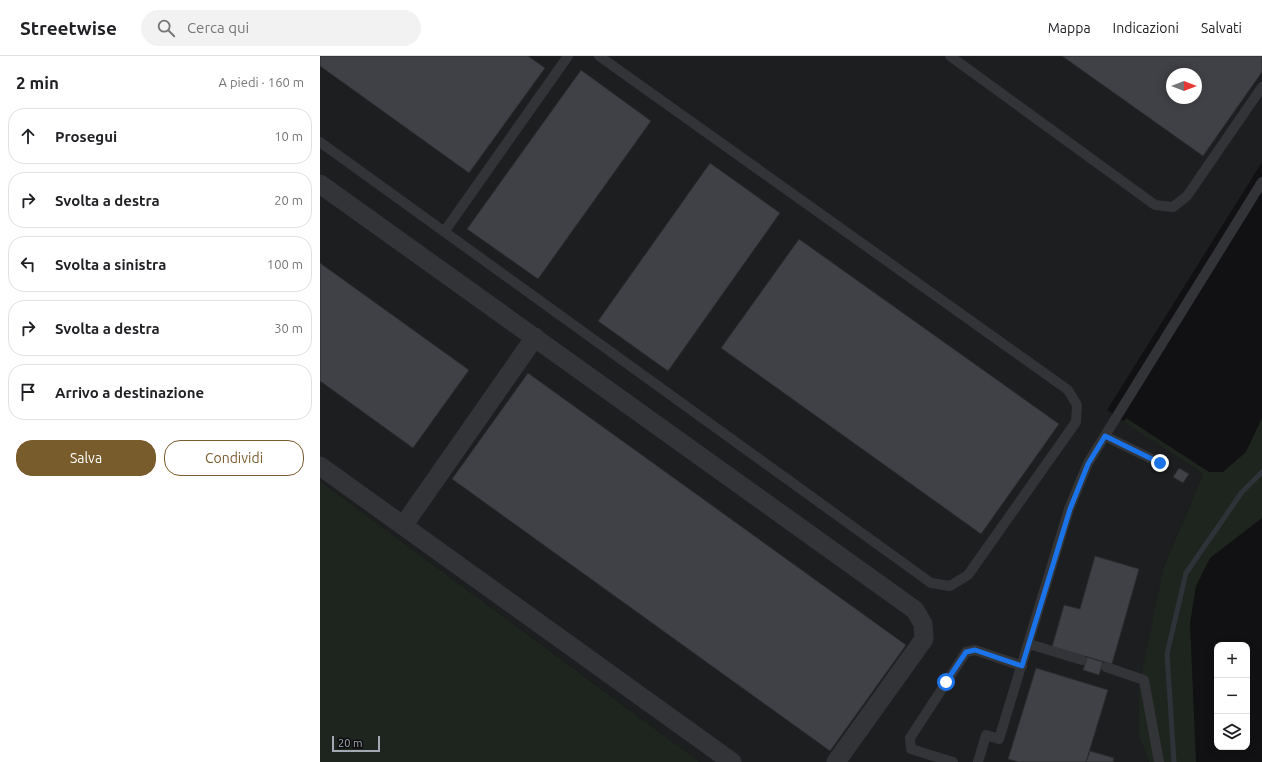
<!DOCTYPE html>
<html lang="it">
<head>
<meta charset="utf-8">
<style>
  :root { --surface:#fff; --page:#f2f2f2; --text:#202124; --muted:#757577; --line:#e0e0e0; --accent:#795c2c }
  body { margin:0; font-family:Ubuntu,sans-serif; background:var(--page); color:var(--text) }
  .controls { position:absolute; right:12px; bottom:12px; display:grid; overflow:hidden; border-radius:8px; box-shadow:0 2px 10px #0003 }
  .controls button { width:36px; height:36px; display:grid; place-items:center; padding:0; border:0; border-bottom:1px solid var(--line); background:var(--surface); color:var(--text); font:20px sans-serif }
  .compass { position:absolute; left:846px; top:12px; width:36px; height:36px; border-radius:50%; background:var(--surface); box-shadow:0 2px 10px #0003; rotate:90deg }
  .scale { position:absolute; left:12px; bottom:10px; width:48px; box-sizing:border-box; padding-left:4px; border:2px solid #a3a9b3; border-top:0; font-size:11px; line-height:14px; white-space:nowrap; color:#a3a9b3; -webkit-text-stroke:3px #0c0c0e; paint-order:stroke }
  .stop { position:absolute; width:12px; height:12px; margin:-9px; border:3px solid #1a73e8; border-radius:50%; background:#fff }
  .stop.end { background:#1a73e8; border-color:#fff; box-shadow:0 1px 4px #0008 }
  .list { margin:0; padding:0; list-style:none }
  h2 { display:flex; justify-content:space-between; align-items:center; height:52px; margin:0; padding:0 16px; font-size:17px }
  h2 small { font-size:13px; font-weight:400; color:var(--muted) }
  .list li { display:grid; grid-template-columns:26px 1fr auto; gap:12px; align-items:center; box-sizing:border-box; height:56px; margin:0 8px 8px; padding:0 8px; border:1px solid var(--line); border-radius:16px }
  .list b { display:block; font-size:15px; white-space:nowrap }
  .list em { font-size:13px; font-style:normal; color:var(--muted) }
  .actions { display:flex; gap:8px; padding:12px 16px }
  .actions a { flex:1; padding:9px 0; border:1px solid var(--accent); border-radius:16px; text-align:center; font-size:14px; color:var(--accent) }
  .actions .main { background:var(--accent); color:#fff }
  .icon { flex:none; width:22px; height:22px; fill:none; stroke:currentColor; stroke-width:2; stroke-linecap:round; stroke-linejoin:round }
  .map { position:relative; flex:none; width:942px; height:706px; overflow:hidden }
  header { display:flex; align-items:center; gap:24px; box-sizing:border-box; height:56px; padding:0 20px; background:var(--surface); border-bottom:1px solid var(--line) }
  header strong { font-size:19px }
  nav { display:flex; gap:22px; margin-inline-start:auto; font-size:14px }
  .search { width:280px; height:36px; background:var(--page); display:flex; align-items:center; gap:10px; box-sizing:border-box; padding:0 14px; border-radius:22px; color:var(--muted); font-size:15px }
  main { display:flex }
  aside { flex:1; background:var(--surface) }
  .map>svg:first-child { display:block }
  .built { fill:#1d1e20; fill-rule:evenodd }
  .green { fill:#1e251e }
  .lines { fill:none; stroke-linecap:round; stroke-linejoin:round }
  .stream { stroke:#2c343a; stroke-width:5 }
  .building { fill:#404146; stroke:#2b2c2f; fill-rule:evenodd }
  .service { stroke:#333437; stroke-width:10 }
  .minor { stroke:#333437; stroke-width:19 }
  .route { stroke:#1a73e8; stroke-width:5 }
</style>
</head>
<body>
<header>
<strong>Streetwise</strong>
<div class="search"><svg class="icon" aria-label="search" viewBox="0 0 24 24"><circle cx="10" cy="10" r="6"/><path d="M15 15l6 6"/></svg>Cerca qui</div>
<nav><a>Mappa</a><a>Indicazioni</a><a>Salvati</a></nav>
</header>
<main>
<aside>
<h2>2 min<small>A piedi · 160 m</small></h2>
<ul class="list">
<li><svg class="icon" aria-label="ahead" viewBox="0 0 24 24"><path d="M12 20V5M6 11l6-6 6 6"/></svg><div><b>Prosegui</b></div><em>10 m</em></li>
<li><svg class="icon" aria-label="right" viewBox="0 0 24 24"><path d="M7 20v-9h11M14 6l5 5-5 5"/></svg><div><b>Svolta a destra</b></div><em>20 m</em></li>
<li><svg class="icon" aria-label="left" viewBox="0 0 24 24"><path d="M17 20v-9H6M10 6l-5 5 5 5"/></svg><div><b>Svolta a sinistra</b></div><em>100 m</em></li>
<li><svg class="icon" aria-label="right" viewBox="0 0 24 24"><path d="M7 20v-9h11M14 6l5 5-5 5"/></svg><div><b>Svolta a destra</b></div><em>30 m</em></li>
<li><svg class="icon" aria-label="arrive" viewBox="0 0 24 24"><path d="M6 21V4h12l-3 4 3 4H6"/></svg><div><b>Arrivo a destinazione</b></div></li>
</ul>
<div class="actions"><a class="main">Salva</a><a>Condividi</a></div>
</aside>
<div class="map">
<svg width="942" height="706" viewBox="0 0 942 706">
  <rect width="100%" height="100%" fill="#111113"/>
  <path class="built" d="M0 0H942V106L787 354 883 418 844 510 819 681 829 706H380L0 425ZM852 18H876V42H852Z"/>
  <path class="green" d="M806 362 889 416H903L926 396 942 362V462L890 502 876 530 870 567 876 706H829L819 681V630L844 510 883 418 804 366Z
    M0 425 380 706H0Z"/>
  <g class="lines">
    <path class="stream" d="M854 706 847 598 866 517 922 436 942 416"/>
  </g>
  <path class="building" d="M0 0H208L225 12 149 117 0 10Z
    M742 0H942V16L883 100ZM852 18H876V42H852Z
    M261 14 331 65 218 223 147 173Z
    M390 107 460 157 348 315 278 265Z
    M479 183 739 368 661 478 401 292Z
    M0 207 149 314 93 392 0 325Z
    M208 317 586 589 510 695 132 423Z
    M859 412 869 418 863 427 853 421Z
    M775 500 819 513 792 608 732 591 744 549 760 553Z
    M767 601 783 606 779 619 763 614Z
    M716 612 788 634 766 706H699L688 703Z
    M770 695 794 702 793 706H766Z"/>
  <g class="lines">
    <path class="service" d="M630 0 835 149 853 151 867 140 942 31
      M0 86 611 527 630 530 648 519 756 366 757 349 748 334 279 0
      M124 176 248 0
      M785 380 840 407
      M709 588 762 604
      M786 611 824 624 839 706
      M633 706 591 693 590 682 646 596 655 594 702 610
      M658 706 666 679 679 683 749 453 768 407 942 126"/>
    <path class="minor" d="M0 128 595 554 603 568 604 583 516 706
      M0 410 412 706
      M83 470 215 281"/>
  </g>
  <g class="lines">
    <path class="route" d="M626 626 646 596 655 594 702 610 750 453 768 408 785 380 840 407"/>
  </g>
</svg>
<div class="controls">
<button>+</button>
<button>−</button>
<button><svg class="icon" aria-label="layers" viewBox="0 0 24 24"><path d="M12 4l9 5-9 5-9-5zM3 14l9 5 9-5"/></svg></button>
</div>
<svg class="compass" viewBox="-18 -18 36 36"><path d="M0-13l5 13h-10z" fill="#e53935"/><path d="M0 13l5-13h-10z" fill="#757577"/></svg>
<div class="scale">20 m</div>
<div class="stop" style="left:626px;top:626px"></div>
<div class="stop end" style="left:840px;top:407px"></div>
</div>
</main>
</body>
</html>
